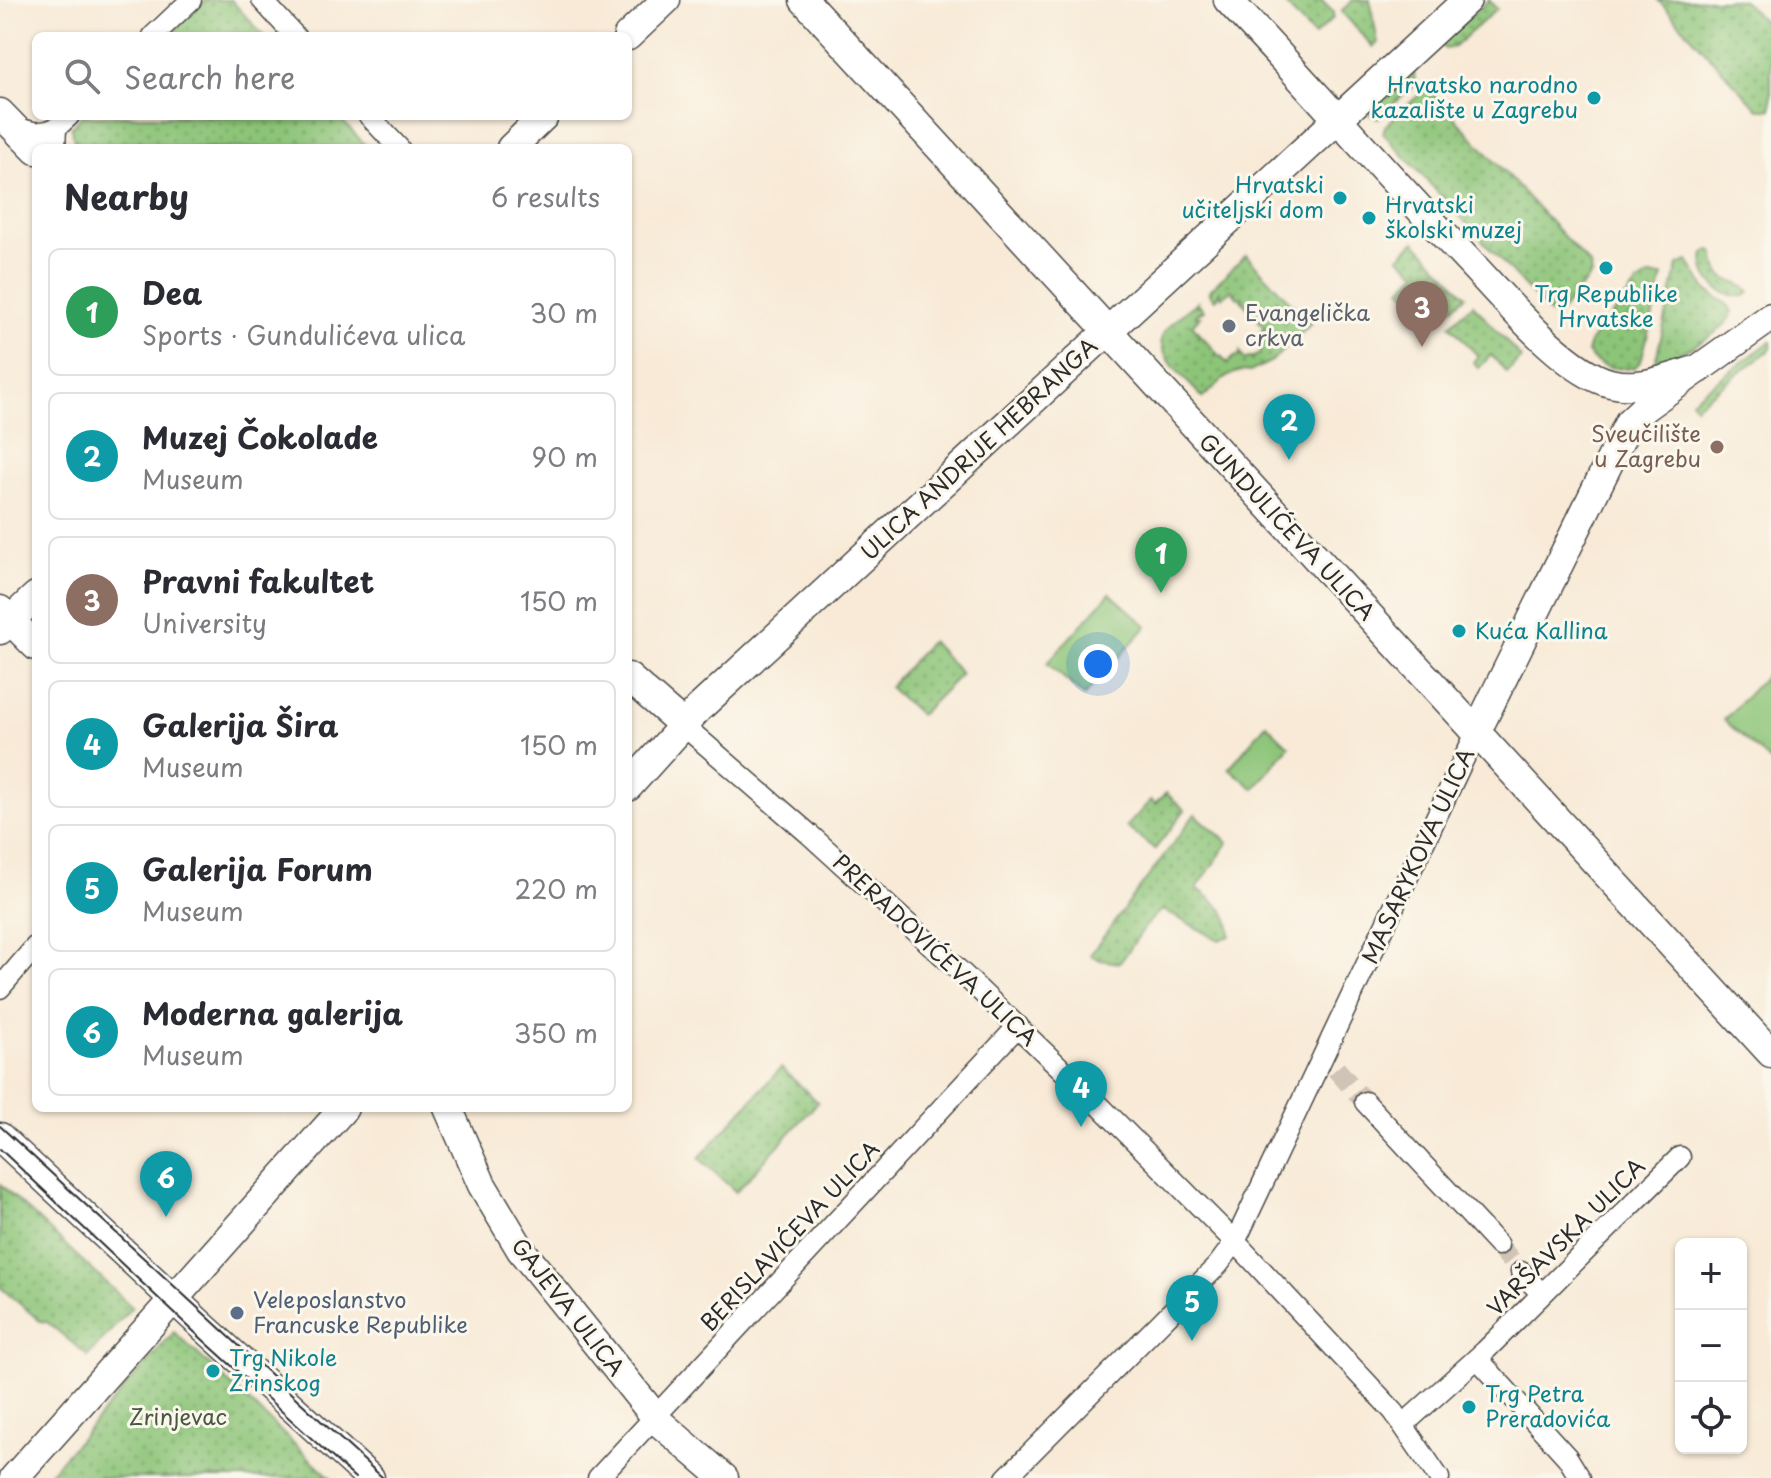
<!DOCTYPE html>
<html lang="en">
<head>
<meta charset="utf-8">
<style>
  :root { --surface:#fff; --page:#f2f2f3; --text:#2b2b33; --muted:#7c7c81; --line:#e1e1e2; --accent:#ea580c }
  body { margin:0; font-family:"Playpen Sans",sans-serif; background:var(--page); color:var(--text) }
  .controls { position:absolute; right:24px; bottom:24px; display:grid; overflow:hidden; border-radius:12px; box-shadow:0 2px 6px #0004 }
  .controls button { width:72px; height:72px; display:grid; place-items:center; padding:0; border:0; border-bottom:2px solid var(--line); background:var(--surface); color:var(--text); font:40px sans-serif }
  .you { position:absolute; left:1098px; top:664px; width:28px; height:28px; margin:-20px; border:6px solid #fff; border-radius:50%; background:#1a73e8; box-shadow:0 0 0 12px #1a73e833 }
  .badge { display:grid; place-items:center; width:52px; height:52px; border-radius:50%; background:var(--accent); color:#fff; font-size:26px; font-weight:700 }
  .pin { position:absolute; translate:-50% -66px; filter:drop-shadow(0 2px 4px #0008) }
  .pin::after { content:''; position:absolute; top:42px; width:28px; height:24px; background:inherit; clip-path:polygon(0 0,100% 0,50% 100%) }
  .list { margin:0; padding:0; list-style:none }
  h2 { display:flex; justify-content:space-between; align-items:center; height:104px; margin:0; padding:0 32px; font-size:34px }
  h2 small { font-size:26px; font-weight:400; color:var(--muted) }
  .list li { display:grid; grid-template-columns:52px 1fr auto; gap:24px; align-items:center; box-sizing:border-box; height:128px; margin:0 16px 16px; padding:0 16px; border:2px solid var(--line); border-radius:12px }
  .list b { display:block; font-size:30px; white-space:nowrap }
  .list p { margin:0; font-size:26px; white-space:nowrap; color:var(--muted) }
  .list em { font-size:26px; font-style:normal; color:var(--muted) }
  .icon { flex:none; width:44px; height:44px; fill:none; stroke:currentColor; stroke-width:2; stroke-linecap:round; stroke-linejoin:round }
  .map { position:relative; flex:none; width:1771px; height:1478px; overflow:hidden }
  .search { position:absolute; background:var(--surface); box-shadow:0 2px 6px #0004; left:32px; top:32px; width:600px; height:88px; display:flex; align-items:center; gap:20px; box-sizing:border-box; padding:0 28px; border-radius:12px; color:var(--muted); font-size:30px }
  .panel { position:absolute; background:var(--surface); box-shadow:0 2px 6px #0004; left:32px; top:144px; width:600px; height:968px; border-radius:12px }
  .map>svg:first-child { display:block }
  .green { fill:url(#green-dots); stroke:#5c7852; stroke-width:2 }
  .pitch { fill:#8cc478; stroke:#5c7852; stroke-width:2 }
  .lines { fill:none; stroke-linecap:round; stroke-linejoin:round }
  .street-tunnel { stroke:#cfc4b5; stroke-width:20; stroke-dasharray:20 10; stroke-linecap:butt }
  .street-casing { stroke:#4a4845; stroke-width:23 }
  .secondary-casing { stroke:#4a4845; stroke-width:31 }
  .street { stroke:#fff; stroke-width:20 }
  .secondary { stroke:#fff; stroke-width:28 }
  .tram { stroke:#2b2b2b; stroke-width:2 }
  .culture-dot { fill:#0f9aa8; stroke:#fbf7ec; stroke-width:3 }
  .worship-dot { fill:#6b7280; stroke:#fbf7ec; stroke-width:3 }
  .education-dot { fill:#8d6e63; stroke:#fbf7ec; stroke-width:3 }
  .service-dot { fill:#5c6f8a; stroke:#fbf7ec; stroke-width:3 }
  .labels { text-anchor:middle; stroke-width:6; stroke-linejoin:round; paint-order:stroke }
  .culture-label { font-size:22px; fill:#0d838f; stroke:#fbf7ec; text-anchor:start }
  .worship-label { font-size:22px; fill:#5b616d; stroke:#fbf7ec; text-anchor:start }
  .education-label { font-size:22px; fill:#785e54; stroke:#fbf7ec; text-anchor:end }
  .street-label { font-size:22px; fill:#2b2b2b; stroke:#fbf7ec }
  .service-label { font-size:22px; fill:#4e5e75; stroke:#fbf7ec; text-anchor:start }
  .park-label { font-size:22px; fill:#485942; stroke:#fbf7ec }
</style>
</head>
<body>
<div class="map">
<svg width="1771" height="1478" viewBox="0 0 1771 1478">
  <defs>
    <pattern id="green-dots" width="8" height="8" patternUnits="userSpaceOnUse" patternTransform="scale(2)"><rect width="8" height="8" fill="#8cc478"/><path d="M2 2h.1M6 6h.1" fill="none" stroke="#739f63" stroke-width="1.8" stroke-linecap="round"/></pattern>
  </defs>
  <rect width="100%" height="100%" fill="#fbf7ec"/>
  <filter id="ink" filterUnits="userSpaceOnUse"><feTurbulence type="fractalNoise" baseFrequency=".0125" numOctaves="2"/><feDisplacementMap in="SourceGraphic" scale="16" xChannelSelector="R" yChannelSelector="G"/><feConvolveMatrix kernelMatrix="1 2 1 2 8 2 1 2 1" color-interpolation-filters="sRGB"/></filter>
  <filter id="wash" filterUnits="userSpaceOnUse"><feTurbulence type="fractalNoise" baseFrequency=".006" numOctaves="4" result="noise"/><feDisplacementMap in="SourceGraphic" scale="32" xChannelSelector="R" yChannelSelector="G"/><feGaussianBlur stdDeviation="1.8" result="paint"/><feColorMatrix in="noise" values="0 0 0 0 0 0 0 0 0 0 0 0 0 0 0 0 0 1.4 0 .05"/><feComposite in="paint" operator="in"/></filter>
  <g filter="url(#wash)">
    <rect width="100%" height="100%" fill="#f8ead7"/>
    <path class="green" d="M206 0H231L264 36H168Z
      M1281 0H1321L1333 12V18L1314 36Z
      M1353 0H1370L1378 43 1373 47 1341 11Z
      M1489 0 1497 9 1454 47 1445 49 1440 44Z
      M1658 0H1743L1771 30V109H1758Z
      M1414 72 1415 84 1378 118 1371 115 1369 110 1410 73Z
      M1423 91 1431 92 1590 265 1591 275 1558 315 1550 314 1383 133 1385 126Z
      M82 116H338L368 148H82L74 141 71 127Z
      M1415 241 1466 296 1443 316 1416 287 1407 295 1401 289 1418 273 1399 257Z
      M1710 250 1715 254C1715 287 1736 276 1750 292L1746 296C1721 299 1699 278 1704 253Z
      M1246 255 1311 324 1272 361 1250 372C1232 367 1216 386 1203 398 1190 383 1151 352 1164 332 1171 321 1187 311 1197 302L1196 306 1199 304 1204 310 1196 314 1197 316H1201L1192 325 1200 333 1198 337 1202 336 1217 353 1215 356 1220 355 1227 363 1236 356 1239 357 1240 352 1244 360 1251 357 1252 360 1253 357 1260 354 1261 343 1257 344 1253 339 1258 340 1257 336 1265 328 1258 320 1260 315 1256 317 1241 300 1242 297 1238 298 1231 290 1222 297 1220 292 1215 300 1210 294 1211 291 1208 292Z
      M1688 261 1706 290 1728 305 1732 312C1727 333 1679 354 1659 362L1656 359 1678 265Z
      M1650 276H1663L1641 361 1634 368C1615 369 1600 369 1587 353L1590 342 1637 284Z
      M1473 304 1521 358 1507 373 1491 355 1479 368 1473 362 1478 356 1450 325Z
      M1771 341V349L1695 406 1691 400Z
      M931 641 961 674 920 715 889 687Z
      M1166 793 1185 810 1155 849 1126 827 1151 800 1155 804Z
      M1195 814 1228 843 1197 888C1213 901 1233 912 1230 936L1219 940 1163 910C1146 919 1133 948 1119 963L1100 960 1090 955Z
      M781 1068 818 1102 736 1192 699 1158Z
      M0 1184 132 1307 88 1356 47 1322 40 1321 0 1287Z
      M174 1332 331 1478H45Z"/>
    <path class="pitch" d="M1110 593 1147 626 1084 696 1047 663Z
      M1771 670V762L1724 720Z
      M1266 724 1289 746 1254 789 1229 768Z"/>
  </g>
  <g filter="url(#ink)">
    <g class="lines">
      <path class="street-tunnel" d="M1336 1069 1365 1102
        M1498 1245 1521 1272"/>
      <g class="street-casing">
        <path id="street" d="M262 0 295 36
          M153 36 191 0
          M369 116 399 148
          M14 125C29 133 41 135 56 128
          M55 148 56 128 69 116
          M683 725 809 834 963 974 1102 1108 1242 1249 1394 1412 1439 1478
          M0 988 36 946
          M1365 1102 1498 1245
          M1521 1272 1541 1293
          M1477 1358 1567 1457 1580 1478
          M1403 1425 1485 1351 1680 1157
          M598 1478 1018 1026
          M1006 1478 1218 1265 1235 1242 1476 733"/>
      </g>
      <g class="secondary-casing">
        <path id="secondary" d="M804 0 1771 1053
          M1228 0C1312 89 1392 181 1477 270 1508 303 1566 372 1610 383 1641 391 1671 377 1699 369
          M628 36 666 0
          M0 113 36 150
          M511 148 544 116
          M0 610 36 646
          M0 630 36 596
          M628 677 683 725
          M1476 733 1629 422 1645 407 1771 317
          M628 787 698 709 1467 0
          M448 1108 482 1185 521 1250 661 1424 724 1478
          M0 1137 197 1321 370 1478
          M14 1478 344 1108"/>
      </g>
      <use href="#street" class="street"/>
      <use href="#secondary" class="secondary"/>
      <path class="tram" d="M0 1126 383 1478
        M0 1149 190 1328 355 1478"/>
    </g>
  </g>
  <g class="culture-dot">
    <circle cx="1594" cy="98" r="8"/>
    <circle cx="1340" cy="198" r="8"/>
    <circle cx="1369" cy="218" r="8"/>
    <circle cx="1606" cy="268" r="8"/>
    <circle cx="1459" cy="631" r="8"/>
    <circle cx="213" cy="1371" r="8"/>
    <circle cx="1469" cy="1407" r="8"/>
  </g>
  <circle class="worship-dot" cx="1229" cy="326" r="8"/>
  <circle class="education-dot" cx="1717" cy="447" r="8"/>
  <circle class="service-dot" cx="237" cy="1313" r="8"/>
  <g class="labels">
    <g class="culture-label">
      <text x="1578" y="93" text-anchor="end">Hrvatsko narodno<tspan x="1578" dy="25">kazalište u Zagrebu</tspan></text>
      <text x="1324" y="193" text-anchor="end">Hrvatski<tspan x="1324" dy="25">učiteljski dom</tspan></text>
      <text x="1385" y="213">Hrvatski<tspan x="1385" dy="25">školski muzej</tspan></text>
      <text x="1606" y="302" text-anchor="middle">Trg Republike<tspan x="1606" dy="25">Hrvatske</tspan></text>
      <text x="1475" y="639">Kuća Kallina</text>
      <text x="229" y="1366">Trg Nikole<tspan x="229" dy="25">Zrinskog</tspan></text>
      <text x="1485" y="1402">Trg Petra<tspan x="1485" dy="25">Preradovića</tspan></text>
    </g>
    <g class="worship-label">
      <text x="1245" y="321">Evangelička<tspan x="1245" dy="25">crkva</tspan></text>
    </g>
    <g class="education-label">
      <text x="1701" y="442">Sveučilište<tspan x="1701" dy="25">u Zagrebu</tspan></text>
    </g>
    <g class="street-label">
      <text transform="translate(979 449) rotate(-43)" y="8">ULICA ANDRIJE HEBRANGA</text>
      <text transform="translate(1287 527) rotate(47)" y="8">GUNDULIĆEVA ULICA</text>
      <text transform="translate(1418 856) rotate(-65)" y="8">MASARYKOVA ULICA</text>
      <text transform="translate(935 950) rotate(43)" y="8">PRERADOVIĆEVA ULICA</text>
      <text transform="translate(790 1236) rotate(-47)" y="8">BERISLAVIĆEVA ULICA</text>
      <text transform="translate(1566 1237) rotate(-45)" y="8">VARŠAVSKA ULICA</text>
      <text transform="translate(568 1307) rotate(52)" y="8">GAJEVA ULICA</text>
    </g>
    <g class="service-label">
      <text x="253" y="1308">Veleposlanstvo<tspan x="253" dy="25">Francuske Republike</tspan></text>
    </g>
    <g class="park-label">
      <text x="178" y="1425">Zrinjevac</text>
    </g>
  </g>
</svg>
<div class="controls">
<button>+</button>
<button>−</button>
<button><svg class="icon" aria-label="locate" viewBox="0 0 24 24"><circle cx="12" cy="12" r="6"/><path d="M12 2v4M12 18v4M2 12h4M18 12h4"/></svg></button>
</div>
<div class="you"></div>
<div class="pin badge" style="left:1161px;top:593px;background:#2e9e5b">1</div>
<div class="pin badge" style="left:1289px;top:460px;background:#0f9aa8">2</div>
<div class="pin badge" style="left:1422px;top:347px;background:#8d6e63">3</div>
<div class="pin badge" style="left:1081px;top:1127px;background:#0f9aa8">4</div>
<div class="pin badge" style="left:1192px;top:1341px;background:#0f9aa8">5</div>
<div class="pin badge" style="left:166px;top:1217px;background:#0f9aa8">6</div>
<div class="search"><svg class="icon" aria-label="search" viewBox="0 0 24 24"><circle cx="10" cy="10" r="6"/><path d="M15 15l6 6"/></svg>Search here</div>
<section class="panel">
<h2>Nearby<small>6 results</small></h2>
<ul class="list">
<li><span class="badge" style="background:#2e9e5b">1</span><div><b>Dea</b><p>Sports · Gundulićeva ulica</p></div><em>30 m</em></li>
<li><span class="badge" style="background:#0f9aa8">2</span><div><b>Muzej Čokolade</b><p>Museum</p></div><em>90 m</em></li>
<li><span class="badge" style="background:#8d6e63">3</span><div><b>Pravni fakultet</b><p>University</p></div><em>150 m</em></li>
<li><span class="badge" style="background:#0f9aa8">4</span><div><b>Galerija Šira</b><p>Museum</p></div><em>150 m</em></li>
<li><span class="badge" style="background:#0f9aa8">5</span><div><b>Galerija Forum</b><p>Museum</p></div><em>220 m</em></li>
<li><span class="badge" style="background:#0f9aa8">6</span><div><b>Moderna galerija</b><p>Museum</p></div><em>350 m</em></li>
</ul>
</section>
</div>
</body>
</html>
